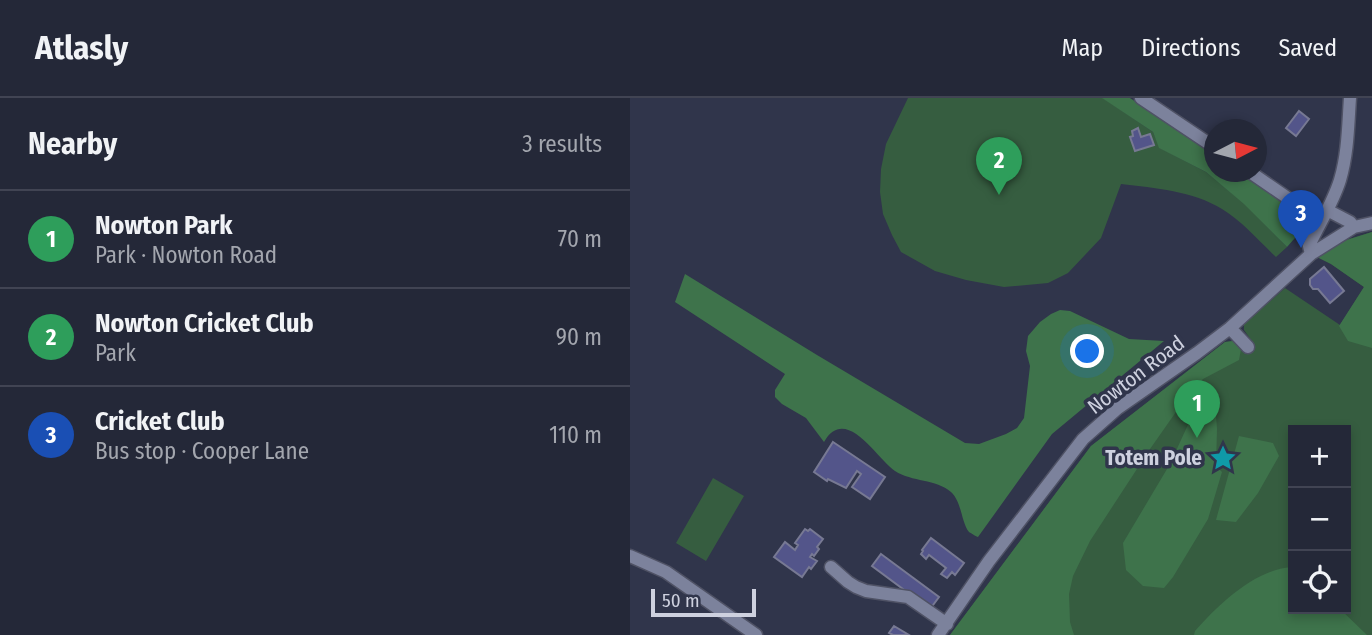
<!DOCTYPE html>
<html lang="en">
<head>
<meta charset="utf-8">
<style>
  :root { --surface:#242838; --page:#303443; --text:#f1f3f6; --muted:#a3a6ae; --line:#414453; --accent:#d93025 }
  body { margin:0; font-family:"Fira Sans Condensed",sans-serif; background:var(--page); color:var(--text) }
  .controls { position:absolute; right:21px; bottom:21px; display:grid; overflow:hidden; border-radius:0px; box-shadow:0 4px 10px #0003 }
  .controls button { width:63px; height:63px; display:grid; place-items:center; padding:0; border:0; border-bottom:2px solid var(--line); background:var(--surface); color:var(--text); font:35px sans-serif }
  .compass { position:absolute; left:574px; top:21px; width:63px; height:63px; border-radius:50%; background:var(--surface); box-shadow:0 4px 10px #0003; rotate:84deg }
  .scale { position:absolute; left:21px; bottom:18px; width:105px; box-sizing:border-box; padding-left:7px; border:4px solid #ced1df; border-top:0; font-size:19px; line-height:24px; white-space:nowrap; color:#ced1df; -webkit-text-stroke:5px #30354b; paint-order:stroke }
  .you { position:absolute; left:458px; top:254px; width:24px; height:24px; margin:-18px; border:5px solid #fff; border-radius:50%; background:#1a73e8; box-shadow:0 0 0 10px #1a73e833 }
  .badge { display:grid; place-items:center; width:46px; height:46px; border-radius:50%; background:var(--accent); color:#fff; font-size:23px; font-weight:700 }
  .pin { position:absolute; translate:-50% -58px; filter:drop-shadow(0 2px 4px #0008) }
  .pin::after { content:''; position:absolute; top:37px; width:24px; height:21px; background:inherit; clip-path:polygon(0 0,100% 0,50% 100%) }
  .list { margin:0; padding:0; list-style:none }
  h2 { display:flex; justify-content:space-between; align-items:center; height:91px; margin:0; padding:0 28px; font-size:30px }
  h2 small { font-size:23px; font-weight:400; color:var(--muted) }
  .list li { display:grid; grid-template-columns:46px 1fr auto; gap:21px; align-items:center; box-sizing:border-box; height:98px; padding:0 28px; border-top:2px solid var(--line) }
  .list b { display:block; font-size:26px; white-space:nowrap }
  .list p { margin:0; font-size:23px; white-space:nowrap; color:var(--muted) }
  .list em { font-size:23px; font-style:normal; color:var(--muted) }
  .icon { flex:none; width:38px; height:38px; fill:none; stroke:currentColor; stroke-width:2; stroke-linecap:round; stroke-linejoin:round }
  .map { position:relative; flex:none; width:742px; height:537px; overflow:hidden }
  header { display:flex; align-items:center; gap:42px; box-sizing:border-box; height:98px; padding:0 35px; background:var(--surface); border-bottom:2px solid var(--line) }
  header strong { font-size:33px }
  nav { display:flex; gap:38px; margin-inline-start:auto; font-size:24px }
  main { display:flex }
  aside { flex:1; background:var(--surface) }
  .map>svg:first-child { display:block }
  .green { fill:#365d40; fill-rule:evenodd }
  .forest { fill:#3e734b }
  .building { fill:#53558a; stroke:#777993; stroke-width:2 }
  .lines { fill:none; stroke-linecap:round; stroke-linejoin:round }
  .minor-casing { stroke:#4f5265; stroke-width:15 }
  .minor { stroke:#7c829c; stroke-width:12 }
  .labels { text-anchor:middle; stroke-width:7; stroke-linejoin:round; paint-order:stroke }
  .street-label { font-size:21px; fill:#ced1df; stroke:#30354b }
  .poi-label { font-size:21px; font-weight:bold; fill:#ced1df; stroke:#30354b; text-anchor:end }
</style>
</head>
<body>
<header>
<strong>Atlasly</strong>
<nav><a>Map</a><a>Directions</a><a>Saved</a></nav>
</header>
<main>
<aside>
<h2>Nearby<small>3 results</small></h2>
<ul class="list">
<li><span class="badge" style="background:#2e9e5b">1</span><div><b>Nowton Park</b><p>Park · Nowton Road</p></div><em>70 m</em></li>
<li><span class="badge" style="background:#2e9e5b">2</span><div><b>Nowton Cricket Club</b><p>Park</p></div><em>90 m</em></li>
<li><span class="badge" style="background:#1a4fb4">3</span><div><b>Cricket Club</b><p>Bus stop · Cooper Lane</p></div><em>110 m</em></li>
</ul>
</aside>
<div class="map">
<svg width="742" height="537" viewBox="0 0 742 537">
  <rect width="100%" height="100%" fill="#30354b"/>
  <path class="green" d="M278 0H473L523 34 530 50 576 74 614 105 657 149 646 159C629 143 612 123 592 111 563 93 525 90 491 86L471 140 438 175 418 185 374 189 336 182 305 173 271 154 262 137 253 116 250 94 251 71 256 46Z
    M742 134V537H320L461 348 595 244 603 243 612 251 621 242 614 232V226L655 190 710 227 734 189 701 166 687 159 710 144ZM663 332H716V511H663Z
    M83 380 114 398 76 463 46 445Z"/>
  <path class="forest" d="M472 0H500L584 56V74H610L663 111 671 121 672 132 657 149 614 106 576 74 529 50 523 34Z
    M742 134V250L718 243 709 228 734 189 701 166 687 159 710 144Z
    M55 176 187 257 335 345 349 346 376 336 387 330 394 320 400 268 396 253 398 238 410 224 421 216 430 212 440 213 499 241 534 243 422 336 348 439C347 439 339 434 339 434 331 424 332 404 321 394 306 381 282 384 265 373 247 361 216 306 194 344L176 320 152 306 145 299V292L155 276 45 204Z
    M603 243 611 251 609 262 573 281 560 294 520 351 460 443 443 478 439 496 440 524 444 537H320L461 348 595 244Z
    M577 297 585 304 587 331 586 368 592 374 578 421 543 479 534 490 513 488 496 472 493 445 540 366 567 307Z
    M609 338 643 345 649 358 628 395 606 424 586 422Z
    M661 469 663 470V511H710L737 537H564L565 533C588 507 624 472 661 469Z"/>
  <path class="building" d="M669 13 679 21 666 38 656 30Z
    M508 30 511 39 520 36 524 47 505 53 500 39 503 38 502 33Z
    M694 169 714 193 700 205 688 191H683L680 187V181Z
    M203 344 255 379 240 401 222 389 231 376 227 373 216 390 198 381 197 383 184 374Z
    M175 431 178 433 180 431 193 441 187 449 189 451 184 458 182 456 180 459 187 463 181 471 179 469 172 479 144 459 155 444 165 452 168 447 165 445Z
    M301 440 334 465 325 477 322 474 317 480 311 476 316 470 299 457 296 461 291 456 293 453 292 452Z
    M251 456 309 499 300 511 242 468Z
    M264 528 279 537H263L259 535Z"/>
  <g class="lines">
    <g class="minor-casing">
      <path id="minor" d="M511 0 584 49
        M620 74 691 123
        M697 112 720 124 724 129
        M681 156 679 148C689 126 703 105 710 82 718 55 718 28 720 0
        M600 230 618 249
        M0 458 36 474 126 537
        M201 469 218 484 226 489 236 493 278 499 317 526
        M308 537 359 463 453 341 488 310 567 255 600 230 681 156 724 129 742 125"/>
    </g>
    <use href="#minor" class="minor"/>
  </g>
  <defs>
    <g id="sight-bare" transform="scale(2.1)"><path d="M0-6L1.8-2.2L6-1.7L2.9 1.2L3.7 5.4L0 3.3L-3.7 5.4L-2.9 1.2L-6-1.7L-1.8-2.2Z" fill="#0f9aa8" stroke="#30354b" stroke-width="2.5" paint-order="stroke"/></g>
  </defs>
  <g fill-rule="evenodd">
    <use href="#sight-bare" x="593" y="360"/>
  </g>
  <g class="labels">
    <g class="street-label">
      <text transform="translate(506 277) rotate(-37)" y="7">Nowton Road</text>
    </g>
    <g class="poi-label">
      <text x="572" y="367">Totem Pole</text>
    </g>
  </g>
</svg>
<div class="controls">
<button>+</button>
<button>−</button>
<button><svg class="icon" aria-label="locate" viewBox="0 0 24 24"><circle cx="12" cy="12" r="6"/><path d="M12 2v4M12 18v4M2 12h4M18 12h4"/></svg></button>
</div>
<svg class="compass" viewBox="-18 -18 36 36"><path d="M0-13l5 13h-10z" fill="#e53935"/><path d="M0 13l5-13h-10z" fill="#a3a6ae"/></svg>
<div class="scale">50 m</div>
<div class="you"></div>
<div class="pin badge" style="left:567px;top:340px;background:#2e9e5b">1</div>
<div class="pin badge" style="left:369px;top:97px;background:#2e9e5b">2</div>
<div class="pin badge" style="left:671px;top:150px;background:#1a4fb4">3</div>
</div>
</main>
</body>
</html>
